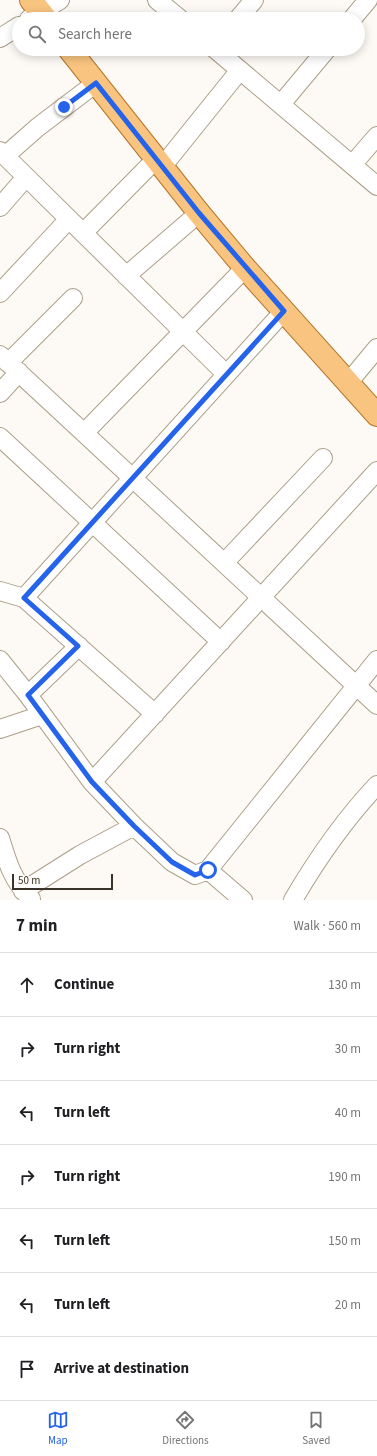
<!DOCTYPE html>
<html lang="en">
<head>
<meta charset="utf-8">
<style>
  :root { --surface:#fff; --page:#f2f2f2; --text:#202124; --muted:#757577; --line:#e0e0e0; --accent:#2563eb }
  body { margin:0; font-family:"Source Sans 3",sans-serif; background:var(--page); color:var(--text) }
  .scale { position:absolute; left:12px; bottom:10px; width:101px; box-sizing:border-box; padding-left:4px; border:2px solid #383228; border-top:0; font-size:11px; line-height:14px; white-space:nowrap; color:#383228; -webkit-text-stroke:3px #fdfaf5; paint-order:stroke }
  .stop { position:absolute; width:12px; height:12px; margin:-9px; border:3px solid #2563eb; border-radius:50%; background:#fff }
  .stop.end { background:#2563eb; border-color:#fff; box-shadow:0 1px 4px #0008 }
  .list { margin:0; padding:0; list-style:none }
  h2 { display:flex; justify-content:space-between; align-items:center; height:52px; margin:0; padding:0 16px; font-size:17px }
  h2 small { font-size:13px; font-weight:400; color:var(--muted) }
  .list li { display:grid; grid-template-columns:26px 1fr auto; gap:12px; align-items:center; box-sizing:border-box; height:64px; padding:0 16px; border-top:1px solid var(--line) }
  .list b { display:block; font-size:15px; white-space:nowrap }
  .list em { font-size:13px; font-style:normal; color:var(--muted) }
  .icon { flex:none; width:22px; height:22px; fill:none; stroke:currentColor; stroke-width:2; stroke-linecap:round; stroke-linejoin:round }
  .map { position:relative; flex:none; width:377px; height:900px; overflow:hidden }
  .search { position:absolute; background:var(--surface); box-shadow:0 2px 10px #0003; left:12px; right:12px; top:12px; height:44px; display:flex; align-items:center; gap:10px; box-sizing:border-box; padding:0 14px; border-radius:22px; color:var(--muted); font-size:15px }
  .sheet { height:500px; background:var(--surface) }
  nav { display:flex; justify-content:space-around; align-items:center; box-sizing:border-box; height:56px; border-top:1px solid var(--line); background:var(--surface); font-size:11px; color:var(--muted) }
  nav a { display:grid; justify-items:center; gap:2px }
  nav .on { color:var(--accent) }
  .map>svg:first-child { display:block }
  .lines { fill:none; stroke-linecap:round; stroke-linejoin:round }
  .minor-casing { stroke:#ac9f87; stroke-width:20 }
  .major-casing { stroke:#b27729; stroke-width:24 }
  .minor { stroke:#fff; stroke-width:18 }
  .major { stroke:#f8c47f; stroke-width:22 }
  .route { stroke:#2563eb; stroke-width:5 }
</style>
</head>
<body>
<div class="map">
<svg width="377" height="900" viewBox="0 0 377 900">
  <rect width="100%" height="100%" fill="#fdfaf5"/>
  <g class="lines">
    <g class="minor-casing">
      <path id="minor" d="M157 0 180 19
        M29 19 60 0
        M238 19 254 0
        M352 19 368 0
        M0 38 19 26
        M215 49 377 186
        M281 104 327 49
        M0 151 226 374
        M5 156 38 127 96 83
        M352 165 377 136
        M162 167 240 70
        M0 207 26 177
        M83 233 156 159
        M126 276 199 213
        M0 293 69 219
        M0 355 377 705
        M8 363 73 298
        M348 383 377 348
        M0 393 19 372
        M84 433 245 268
        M0 437 221 642
        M224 563 323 458
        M0 591 24 598 155 714
        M24 598 284 311
        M0 660 28 695 92 782 134 826 172 862 195 875 208 870 377 660
        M28 695 79 646
        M0 729 42 715
        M92 782 377 471
        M0 838C8 864 12 879 31 899
        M208 870 243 900
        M23 891 80 855 134 826
        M293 900C317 859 344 820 377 785"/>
    </g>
    <g class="major-casing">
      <path id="major" d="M31 0 46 19
        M69 49 199 213 245 268 377 415"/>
    </g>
    <use href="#minor" class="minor"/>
    <use href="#major" class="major"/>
  </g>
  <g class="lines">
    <path class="route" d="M64 107 96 83 199 213 284 311 24 598 78 646 28 695 92 782 134 826 172 862 195 875 208 870"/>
  </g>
</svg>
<div class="scale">50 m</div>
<div class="stop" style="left:208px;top:870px"></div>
<div class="stop end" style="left:64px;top:107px"></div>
<div class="search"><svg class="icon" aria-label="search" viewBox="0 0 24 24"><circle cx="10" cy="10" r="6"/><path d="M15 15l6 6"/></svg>Search here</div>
</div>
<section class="sheet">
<h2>7 min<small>Walk · 560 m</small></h2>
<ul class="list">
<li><svg class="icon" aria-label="ahead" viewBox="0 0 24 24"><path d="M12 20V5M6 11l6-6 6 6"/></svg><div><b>Continue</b></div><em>130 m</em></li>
<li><svg class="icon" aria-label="right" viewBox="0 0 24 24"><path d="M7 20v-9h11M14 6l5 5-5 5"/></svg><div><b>Turn right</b></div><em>30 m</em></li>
<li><svg class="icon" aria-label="left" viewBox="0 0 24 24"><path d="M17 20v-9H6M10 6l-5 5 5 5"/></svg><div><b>Turn left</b></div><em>40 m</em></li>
<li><svg class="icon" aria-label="right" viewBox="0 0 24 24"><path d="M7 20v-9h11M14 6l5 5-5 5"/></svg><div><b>Turn right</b></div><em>190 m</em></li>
<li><svg class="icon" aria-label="left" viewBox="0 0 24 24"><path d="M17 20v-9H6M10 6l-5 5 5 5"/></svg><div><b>Turn left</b></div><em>150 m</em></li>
<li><svg class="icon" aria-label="left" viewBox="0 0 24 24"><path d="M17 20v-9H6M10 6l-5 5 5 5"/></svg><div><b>Turn left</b></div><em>20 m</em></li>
<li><svg class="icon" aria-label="arrive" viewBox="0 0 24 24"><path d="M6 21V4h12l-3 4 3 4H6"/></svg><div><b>Arrive at destination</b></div></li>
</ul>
</section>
<nav>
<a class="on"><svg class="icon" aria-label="map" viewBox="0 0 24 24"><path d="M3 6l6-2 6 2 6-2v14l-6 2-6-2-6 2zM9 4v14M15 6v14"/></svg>Map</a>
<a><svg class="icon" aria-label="directions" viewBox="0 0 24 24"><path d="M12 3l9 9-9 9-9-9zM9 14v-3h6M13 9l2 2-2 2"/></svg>Directions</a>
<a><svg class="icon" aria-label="saved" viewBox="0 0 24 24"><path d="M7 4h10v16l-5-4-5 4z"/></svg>Saved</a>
</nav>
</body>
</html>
